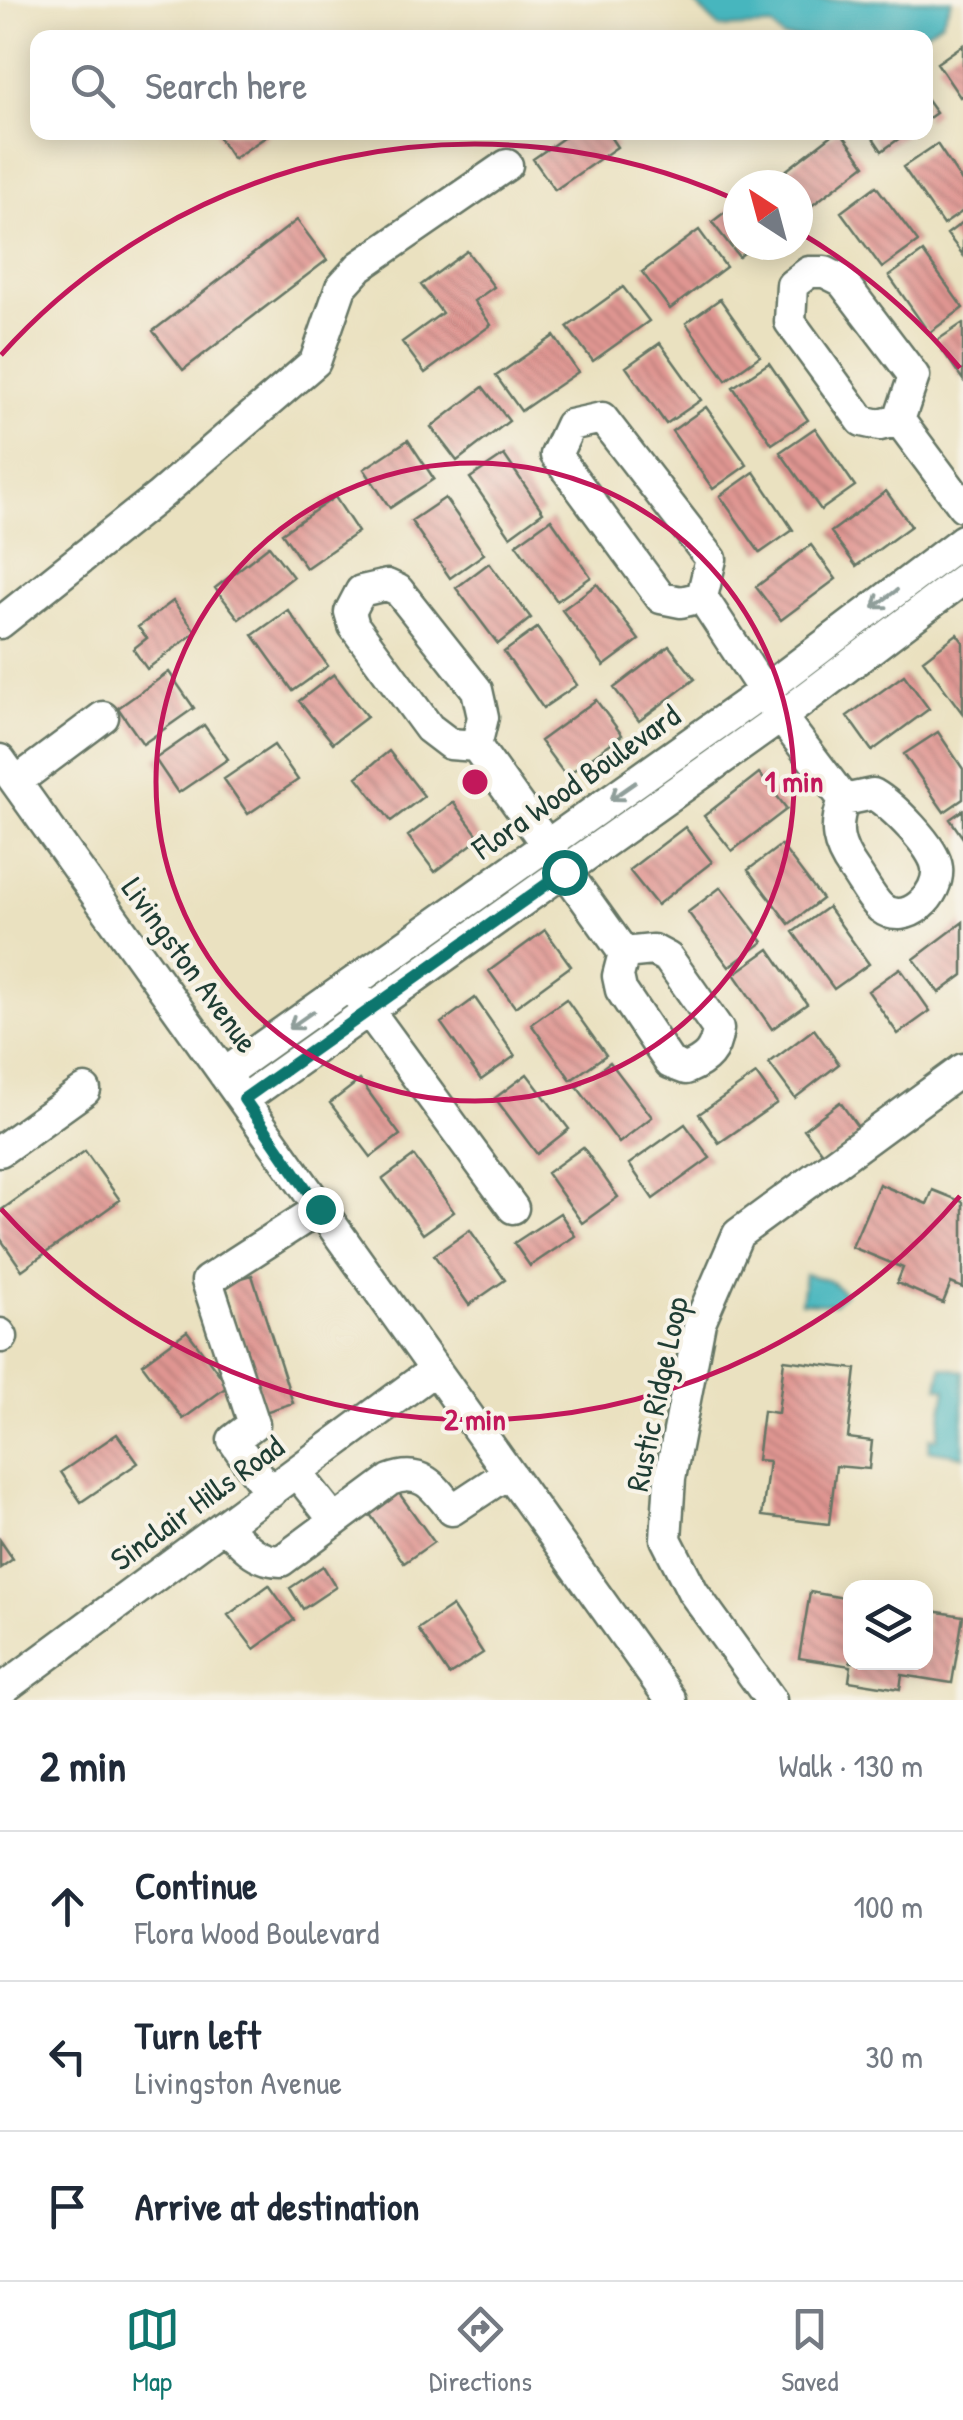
<!DOCTYPE html>
<html lang="en">
<head>
<meta charset="utf-8">
<style>
  :root { --surface:#fff; --page:#f6f6f7; --text:#1f2937; --muted:#747a83; --line:#e0e1e3; --accent:#0f766e }
  body { margin:0; font-family:"Patrick Hand",sans-serif; background:var(--page); color:var(--text) }
  .controls { position:absolute; right:30px; bottom:30px; display:grid; overflow:hidden; border-radius:20px; box-shadow:0 5px 25px #0003 }
  .controls button { width:90px; height:90px; display:grid; place-items:center; padding:0; border:0; border-bottom:2px solid var(--line); background:var(--surface); color:var(--text); font:50px sans-serif }
  .compass { position:absolute; left:723px; top:170px; width:90px; height:90px; border-radius:50%; background:var(--surface); box-shadow:0 5px 25px #0003; rotate:324deg }
  .stop { position:absolute; width:30px; height:30px; margin:-22px; border:8px solid #0f766e; border-radius:50%; background:#fff }
  .stop.end { background:#0f766e; border-color:#fff; box-shadow:0 2px 10px #0008 }
  .list { margin:0; padding:0; list-style:none }
  h2 { display:flex; justify-content:space-between; align-items:center; height:130px; margin:0; padding:0 40px; font-size:42px }
  h2 small { font-size:32px; font-weight:400; color:var(--muted) }
  .list li { display:grid; grid-template-columns:65px 1fr auto; gap:30px; align-items:center; box-sizing:border-box; height:150px; padding:0 40px; border-top:2px solid var(--line) }
  .list b { display:block; font-size:38px; white-space:nowrap }
  .list p { margin:0; font-size:32px; white-space:nowrap; color:var(--muted) }
  .list em { font-size:32px; font-style:normal; color:var(--muted) }
  .icon { flex:none; width:55px; height:55px; fill:none; stroke:currentColor; stroke-width:2; stroke-linecap:round; stroke-linejoin:round }
  .map { position:relative; flex:none; width:963px; height:1700px; overflow:hidden }
  .search { position:absolute; background:var(--surface); box-shadow:0 5px 25px #0003; left:30px; right:30px; top:30px; height:110px; display:flex; align-items:center; gap:25px; box-sizing:border-box; padding:0 35px; border-radius:20px; color:var(--muted); font-size:38px }
  .sheet { height:580px; background:var(--surface) }
  nav { display:flex; justify-content:space-around; align-items:center; box-sizing:border-box; height:140px; border-top:2px solid var(--line); background:var(--surface); font-size:28px; color:var(--muted) }
  nav a { display:grid; justify-items:center; gap:5px }
  nav .on { color:var(--accent) }
  .map>svg:first-child { display:block }
  .water { fill:#46b6be; stroke:#327a79; stroke-width:2.5 }
  .building { fill:url(#building-back-hatch) }
  .lines { fill:none; stroke-linecap:round; stroke-linejoin:round }
  .minor-casing { stroke:#667665; stroke-width:35 }
  .minor { stroke:#fff; stroke-width:30 }
  .oneway { stroke:#8f9e9a }
  .route { stroke:#0f766e; stroke-width:12 }
  .ring { fill:none; stroke:#c2185b; stroke-width:5 }
  .labels { text-anchor:middle; stroke-width:8; stroke-linejoin:round; paint-order:stroke }
  .street-label { font-size:32px; fill:#1f3d34; stroke:#f7f3e8 }
  .centre { fill:#c2185b; stroke:#f7f3e8; stroke-width:5 }
  .ring-label { font-size:30px; text-anchor:middle; font-weight:bold; fill:#c2185b; stroke:#f7f3e8; stroke-width:8; stroke-linejoin:round; paint-order:stroke }
</style>
</head>
<body>
<div class="map">
<svg width="963" height="1700" viewBox="0 0 963 1700">
  <defs>
    <pattern id="building-back-hatch" width="6" height="6" patternUnits="userSpaceOnUse" patternTransform="scale(2.5)"><rect width="6" height="6" fill="#e09692"/><path d="M-1 5l2 2M0 0l6 6M5-1l2 2" fill="none" stroke="#b57c78"/></pattern>
  </defs>
  <rect width="100%" height="100%" fill="#f7f3e8"/>
  <filter id="ink" filterUnits="userSpaceOnUse"><feTurbulence type="fractalNoise" baseFrequency=".01" numOctaves="2"/><feDisplacementMap in="SourceGraphic" scale="20" xChannelSelector="R" yChannelSelector="G"/><feConvolveMatrix kernelMatrix="1 2 1 2 8 2 1 2 1" color-interpolation-filters="sRGB"/></filter>
  <filter id="wash" filterUnits="userSpaceOnUse"><feTurbulence type="fractalNoise" baseFrequency=".0048" numOctaves="4" result="noise"/><feDisplacementMap in="SourceGraphic" scale="40" xChannelSelector="R" yChannelSelector="G"/><feGaussianBlur stdDeviation="2.25" result="paint"/><feColorMatrix in="noise" values="0 0 0 0 0 0 0 0 0 0 0 0 0 0 0 0 0 1.4 0 .05"/><feComposite in="paint" operator="in"/></filter>
  <g filter="url(#wash)">
    <rect width="100%" height="100%" fill="#eae1c0"/>
    <path class="water" d="M691 0H952L942 21 919 37 783 38 772 26 720 28Z
      M805 1274 830 1281 845 1293 834 1304 801 1302Z
      M942 1367 963 1371V1456L928 1450 930 1438 937 1439 946 1389 938 1387Z"/>
    <g id="blocks">
      <path class="building" d="M963 45V95L960 97 937 63Z
        M926 99 936 113 926 120Z
        M215 132H265L267 136 233 159Z
        M572 132H607L617 147 555 190 533 159Z
        M836 132H841L865 165 810 207 784 172Z
        M869 132H908L882 151Z
        M937 144 963 183V211L943 225 903 167Z
        M876 186 918 242 882 268 841 212Z
        M738 202V245H754L739 257 712 222Z
        M297 220 327 260 183 370 153 331Z
        M963 222V255L947 234Z
        M699 230 726 267 670 309 642 272Z
        M467 251 494 287 474 301 491 325 425 373 402 342 442 313 421 285Z
        M923 252 963 308 929 333 889 276Z
        M623 287 649 321 593 361 567 327Z
        M720 299 760 356 726 380 686 323Z
        M963 323V380L936 341Z
        M554 336 578 372 521 411 496 376Z
        M660 343 701 400 666 424 626 367Z
        M769 363 808 420 772 444 733 387Z
        M483 387 509 421 457 461 431 427Z
        M706 407 747 465 713 489 672 431Z
        M815 428 855 486 821 510 780 452Z
        M408 440 434 479 390 508 364 469Z
        M504 455 543 512 510 536 470 478Z
        M754 472 793 530 760 553 720 496Z
        M886 491 911 526 856 566 831 532Z
        M335 497 358 532 306 568 282 533Z
        M445 498 484 554 450 578 411 521Z
        M551 519 591 577 557 601 516 544Z
        M811 545 836 579 781 620 756 587Z
        M269 546 293 577 239 619 215 588Z
        M489 563 531 618 498 644 456 588Z
        M597 584 639 640 604 666 562 610Z
        M173 601 196 632 147 669 133 649 147 638 138 627Z
        M288 610 328 666 293 691 253 635Z
        M537 628 577 685 543 708 504 652Z
        M957 634 963 642V714L923 660Z
        M669 646 695 679 639 721 614 688Z
        M169 672 194 708 143 744 118 708Z
        M334 674 367 717 333 743 299 701Z
        M904 675 929 709 872 751 847 716Z
        M596 700 622 735 566 776 540 741Z
        M204 725 228 759 178 793 155 759Z
        M938 732 963 769V799L944 812 904 754Z
        M274 745 298 780 248 814 224 779Z
        M389 751 424 796 391 821 357 777Z
        M759 773 787 809 732 851 704 816Z
        M453 802 480 838 435 872 408 836Z
        M963 810V838L950 819Z
        M685 827 712 862 657 905 629 870Z
        M781 845 822 899 789 924 748 870Z
        M721 887 763 942 729 967 688 912Z
        M828 907 869 964 834 989 793 932Z
        M963 922V975L939 993 914 959Z
        M545 930 571 966 515 1007 489 971Z
        M769 949 807 1004 772 1029 734 974Z
        M900 968 930 1011 898 1034 868 991Z
        M475 998 515 1056 481 1080 441 1023Z
        M566 999 606 1055 571 1080 531 1024Z
        M814 1029 839 1064 795 1098 769 1063Z
        M610 1062 652 1117 619 1143 577 1087Z
        M527 1074 569 1129 537 1154 495 1098Z
        M756 1074 777 1103 719 1143 699 1114Z
        M360 1080 400 1135 371 1157 330 1103Z
        M840 1102 862 1133 827 1159 804 1129Z
        M685 1124 710 1158 653 1199 629 1164Z
        M583 1147 618 1197 582 1223 547 1173Z
        M85 1151 120 1200 22 1270 0 1238V1211Z
        M414 1156 454 1212 423 1234 383 1179Z
        M879 1184 927 1204 933 1190 963 1202V1288L951 1283 943 1303 897 1283 903 1268 852 1247Z
        M560 1213 575 1236 530 1266 514 1243Z
        M470 1230 505 1280 469 1305 434 1255Z
        M252 1275 293 1403 265 1412 225 1283Z
        M187 1331 228 1386 183 1419 142 1364Z
        M784 1360 856 1369 848 1438 872 1441 869 1469 836 1466 829 1524 762 1516 769 1461 757 1460 763 1411 778 1413Z
        M117 1434 138 1463 81 1502 61 1472Z
        M396 1489 434 1542 404 1563 367 1510Z
        M0 1540 13 1559 0 1568Z
        M323 1566 336 1587 303 1609 290 1588Z
        M269 1585 294 1620 254 1649 228 1615Z
        M810 1592 850 1599V1662H926V1610L963 1616 952 1683 902 1675 900 1689 849 1681 851 1666 799 1658Z
        M452 1606 483 1653 449 1675 418 1629Z"/>
    </g>
  </g>
  <g filter="url(#ink)">
    <use href="#blocks" fill-opacity="0" stroke="#667665" stroke-width="2.5"/>
    <g class="lines">
      <g class="minor-casing">
        <path id="minor" d="M809 272H825L841 280 914 376 899 420 880 425 862 421 790 322 792 285Z
          M899 420 963 506
          M702 597 711 559 602 418 570 425 556 455 661 598 681 602 702 597 781 717 844 800C833 828 837 846 854 870 862 881 871 899 881 908 907 928 940 894 937 868 935 847 892 805 873 794L844 800
          M0 623 158 497 315 362 341 287 360 266 507 165
          M476 746 483 717 477 690 398 590 387 585 361 591 350 612 354 626 429 728 450 744 476 746 624 953 618 976 621 990 670 1063 686 1069C707 1060 715 1052 718 1029L668 958 653 950 624 953
          M0 760 671 1700
          M16 782 103 717
          M358 996 513 1208
          M224 1074 764 691 963 540
          M244 1099 781 717 963 579
          M0 1151 85 1090
          M0 1334 2 1337
          M297 1473 335 1521
          M270 1493 233 1440 254 1424 207 1281 319 1209
          M225 1526C242 1543 255 1561 281 1561L390 1480C421 1468 434 1486 452 1510L508 1473
          M0 1691 434 1370
          M771 1700 693 1592 666 1539 670 1478 700 1322 738 1234 963 1069"/>
      </g>
      <use href="#minor" class="minor"/>
    </g>
    <defs><path id="oneway-shaft" d="M-6 0H5M1.5-3L5.5 0L1.5 3" fill="none" stroke-width="1.6" stroke-linecap="round" stroke-linejoin="round" transform="scale(2.5)"/></defs>
    <g class="oneway">
      <use href="#oneway-shaft" transform="translate(885 599) rotate(143)"/>
      <use href="#oneway-shaft" transform="translate(623 791) rotate(145)"/>
      <use href="#oneway-shaft" transform="translate(301 1020) rotate(145)"/>
    </g>
  </g>
  <g class="lines" filter="url(#ink)">
    <path class="route" d="M320 1209 244 1099 564 872"/>
  </g>
  <g class="ring">
    <circle cx="475" cy="782" r="319"/>
    <path d="M960 1196A638 638 0 0 1 1 1209M1 355A638 638 0 0 1 734 199M799 232A638 638 0 0 1 960 368"/>
  </g>
  <g class="labels">
    <g class="street-label">
      <text transform="translate(576 782) rotate(-35)" y="11">Flora Wood Boulevard</text>
      <text transform="translate(190 965) rotate(54)" y="11">Livingston Avenue</text>
      <text transform="translate(657 1394) rotate(-78)" y="11">Rustic Ridge Loop</text>
      <text transform="translate(197 1503) rotate(-36)" y="11">Sinclair Hills Road</text>
    </g>
  </g>
  <circle cx="475" cy="782" r="15" class="centre"/>
  <g class="ring-label">
    <text x="794" y="792">1 min</text>
    <text x="475" y="1430">2 min</text>
  </g>
</svg>
<div class="controls">
<button><svg class="icon" aria-label="layers" viewBox="0 0 24 24"><path d="M12 4l9 5-9 5-9-5zM3 14l9 5 9-5"/></svg></button>
</div>
<svg class="compass" viewBox="-18 -18 36 36"><path d="M0-13l5 13h-10z" fill="#e53935"/><path d="M0 13l5-13h-10z" fill="#747a83"/></svg>
<div class="stop" style="left:564px;top:872px"></div>
<div class="stop end" style="left:320px;top:1209px"></div>
<div class="search"><svg class="icon" aria-label="search" viewBox="0 0 24 24"><circle cx="10" cy="10" r="6"/><path d="M15 15l6 6"/></svg>Search here</div>
</div>
<section class="sheet">
<h2>2 min<small>Walk · 130 m</small></h2>
<ul class="list">
<li><svg class="icon" aria-label="ahead" viewBox="0 0 24 24"><path d="M12 20V5M6 11l6-6 6 6"/></svg><div><b>Continue</b><p>Flora Wood Boulevard</p></div><em>100 m</em></li>
<li><svg class="icon" aria-label="left" viewBox="0 0 24 24"><path d="M17 20v-9H6M10 6l-5 5 5 5"/></svg><div><b>Turn left</b><p>Livingston Avenue</p></div><em>30 m</em></li>
<li><svg class="icon" aria-label="arrive" viewBox="0 0 24 24"><path d="M6 21V4h12l-3 4 3 4H6"/></svg><div><b>Arrive at destination</b></div></li>
</ul>
</section>
<nav>
<a class="on"><svg class="icon" aria-label="map" viewBox="0 0 24 24"><path d="M3 6l6-2 6 2 6-2v14l-6 2-6-2-6 2zM9 4v14M15 6v14"/></svg>Map</a>
<a><svg class="icon" aria-label="directions" viewBox="0 0 24 24"><path d="M12 3l9 9-9 9-9-9zM9 14v-3h6M13 9l2 2-2 2"/></svg>Directions</a>
<a><svg class="icon" aria-label="saved" viewBox="0 0 24 24"><path d="M7 4h10v16l-5-4-5 4z"/></svg>Saved</a>
</nav>
</body>
</html>
